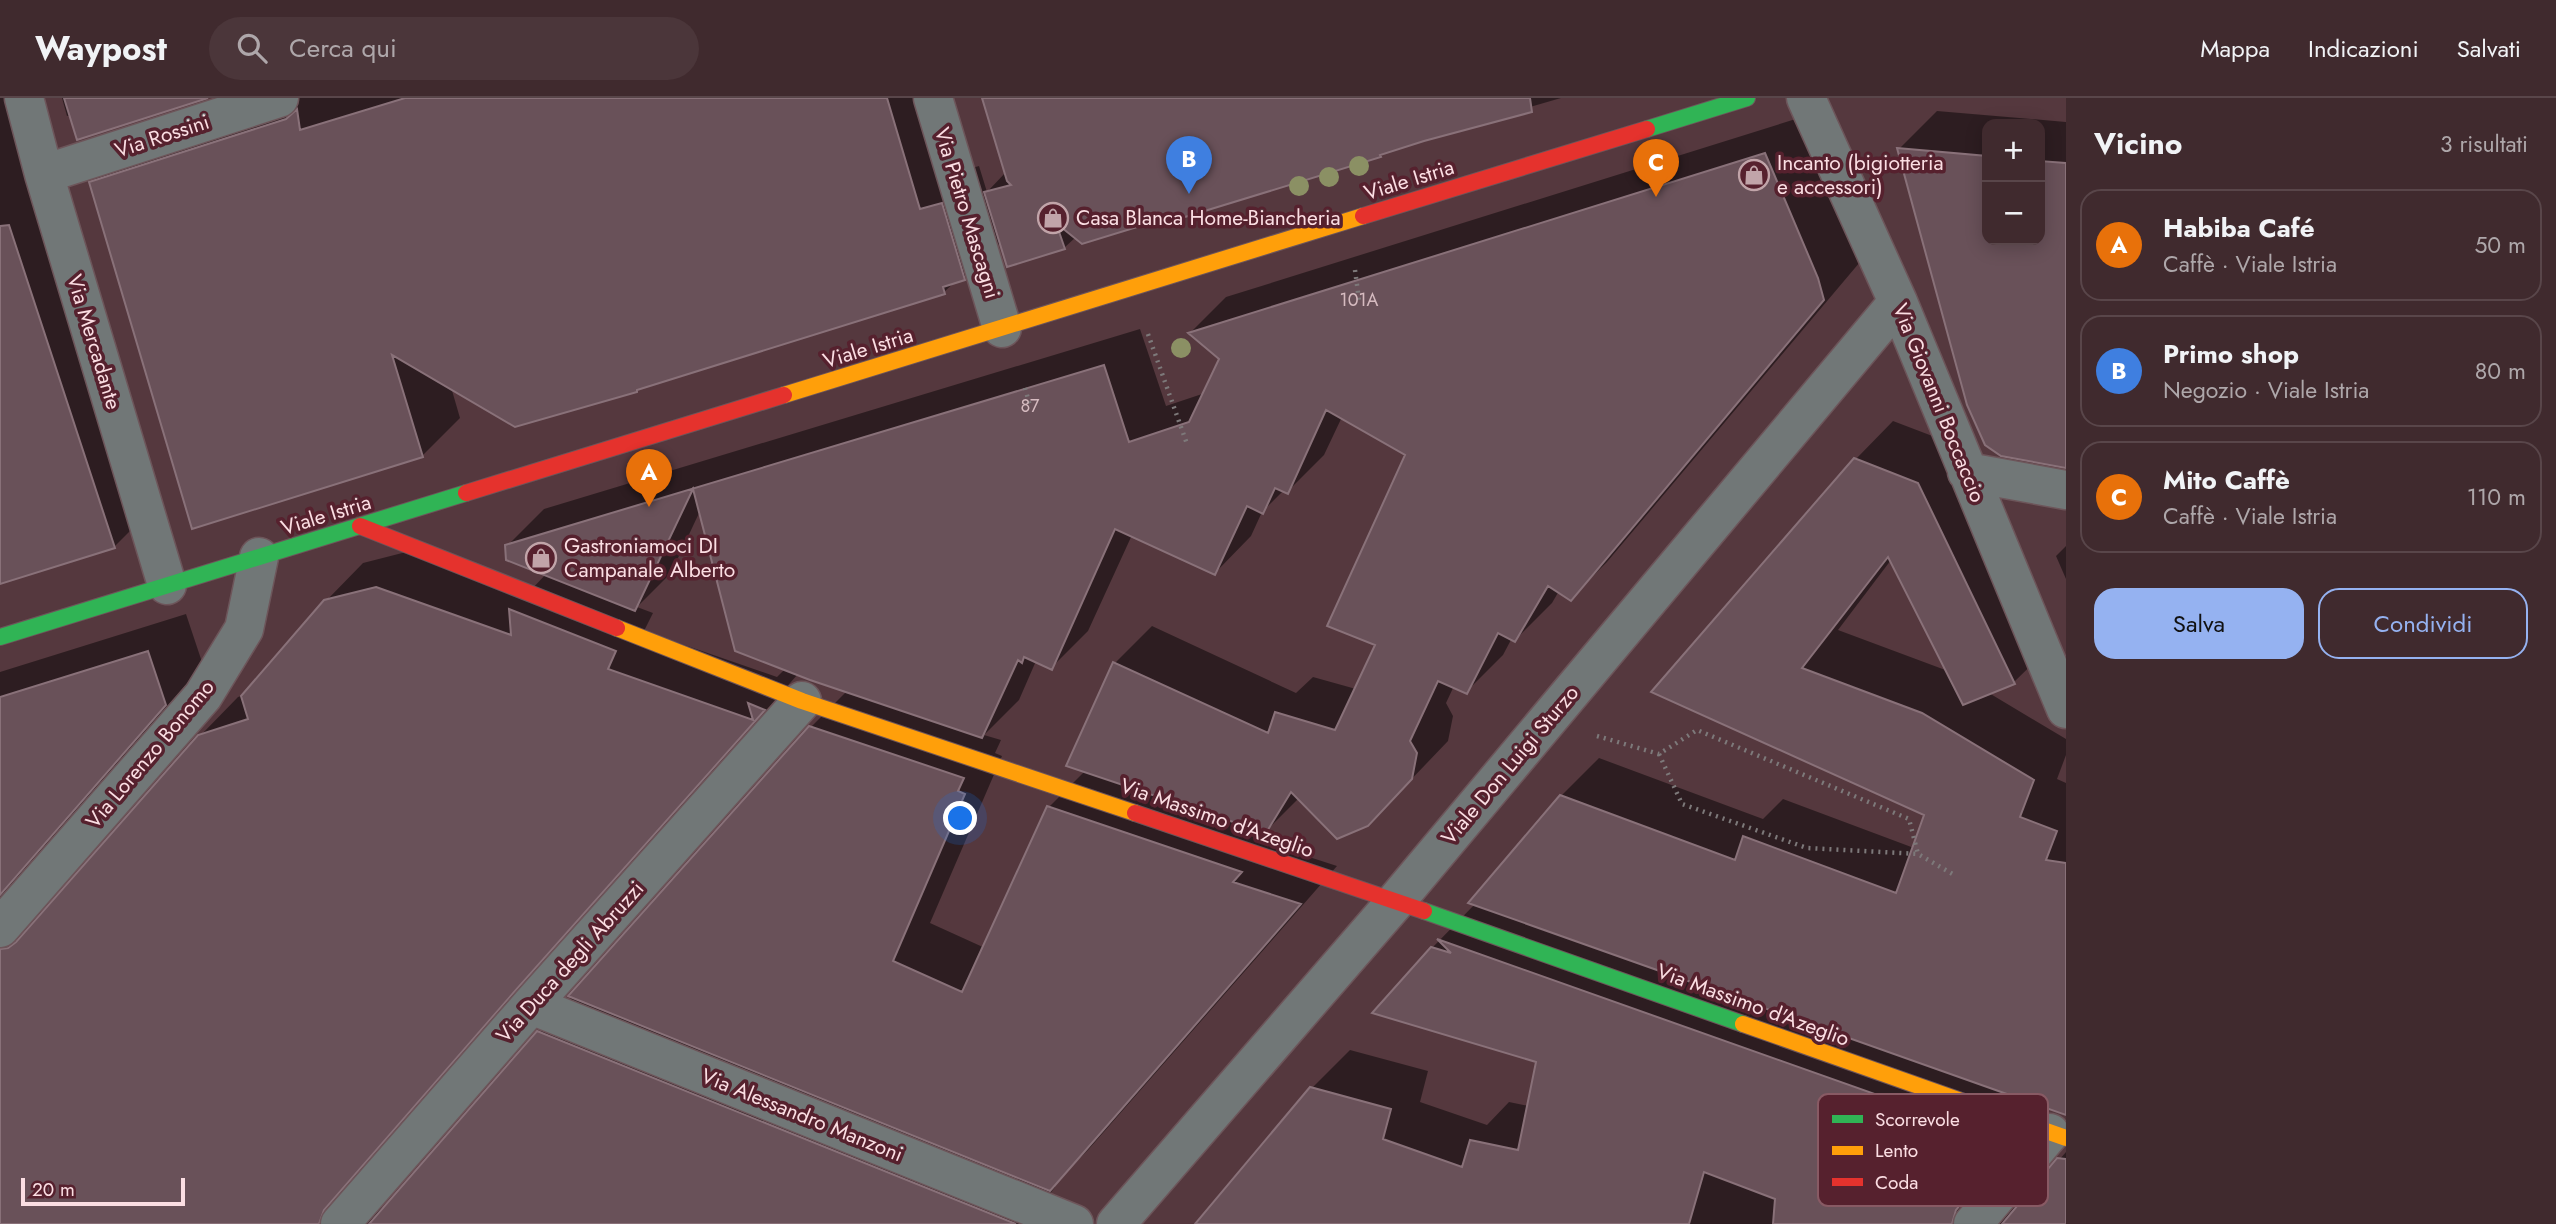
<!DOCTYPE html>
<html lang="it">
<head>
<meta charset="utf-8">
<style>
  :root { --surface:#402a2e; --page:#4b363a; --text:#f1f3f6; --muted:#aea7aa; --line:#59464a; --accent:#95b2f1 }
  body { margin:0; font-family:Jost,sans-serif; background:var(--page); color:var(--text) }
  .controls { position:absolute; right:21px; top:21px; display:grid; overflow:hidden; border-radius:14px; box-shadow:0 4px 18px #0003 }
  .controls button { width:63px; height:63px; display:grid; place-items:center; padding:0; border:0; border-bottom:2px solid var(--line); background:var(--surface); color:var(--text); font:35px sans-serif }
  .scale { position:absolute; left:21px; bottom:18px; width:164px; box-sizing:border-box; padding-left:7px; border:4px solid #fbdee3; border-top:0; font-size:19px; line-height:24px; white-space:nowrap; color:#fbdee3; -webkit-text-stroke:5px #56212e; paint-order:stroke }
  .you { position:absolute; left:961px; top:721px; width:24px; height:24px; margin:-18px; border:5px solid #fff; border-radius:50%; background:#1a73e8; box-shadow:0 0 0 10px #1a73e833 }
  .badge { display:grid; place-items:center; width:46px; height:46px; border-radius:50%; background:var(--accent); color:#fff; font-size:23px; font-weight:700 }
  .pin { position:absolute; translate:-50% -58px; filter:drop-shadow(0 2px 4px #0008) }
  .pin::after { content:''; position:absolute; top:37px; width:24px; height:21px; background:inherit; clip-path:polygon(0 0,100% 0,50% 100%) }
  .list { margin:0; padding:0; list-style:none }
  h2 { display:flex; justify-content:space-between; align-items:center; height:91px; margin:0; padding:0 28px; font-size:30px }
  h2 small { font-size:23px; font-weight:400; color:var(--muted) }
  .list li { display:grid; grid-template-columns:46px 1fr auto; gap:21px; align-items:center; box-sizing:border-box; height:112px; margin:0 14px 14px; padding:0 14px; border:2px solid var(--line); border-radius:21px }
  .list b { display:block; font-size:26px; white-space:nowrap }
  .list p { margin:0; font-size:23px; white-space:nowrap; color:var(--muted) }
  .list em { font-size:23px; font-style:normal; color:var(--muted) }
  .actions { display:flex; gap:14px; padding:21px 28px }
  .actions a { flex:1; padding:16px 0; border:2px solid var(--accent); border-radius:21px; text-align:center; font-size:24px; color:var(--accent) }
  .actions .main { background:var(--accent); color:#111 }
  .icon { flex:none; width:38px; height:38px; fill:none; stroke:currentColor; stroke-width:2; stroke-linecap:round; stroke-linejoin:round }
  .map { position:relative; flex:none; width:2066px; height:1126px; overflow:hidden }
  header { display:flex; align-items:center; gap:42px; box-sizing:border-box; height:98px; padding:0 35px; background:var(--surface); border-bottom:2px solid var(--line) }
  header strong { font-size:33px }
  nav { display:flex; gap:38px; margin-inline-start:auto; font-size:24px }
  .search { width:490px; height:63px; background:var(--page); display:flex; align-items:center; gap:18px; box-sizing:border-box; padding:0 24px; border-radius:38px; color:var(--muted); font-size:26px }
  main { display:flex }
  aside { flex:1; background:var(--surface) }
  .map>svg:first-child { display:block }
  .shadow { fill:#0007; fill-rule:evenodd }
  .building { fill:#695159; stroke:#897179; stroke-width:2 }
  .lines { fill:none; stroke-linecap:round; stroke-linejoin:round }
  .street-casing { stroke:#6d555a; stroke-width:41 }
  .fast-casing { stroke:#6d555a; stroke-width:18 }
  .slow-casing { stroke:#6d555a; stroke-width:18 }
  .jam-casing { stroke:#6d555a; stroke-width:18 }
  .path { stroke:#7d797a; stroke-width:4.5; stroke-dasharray:2 5; stroke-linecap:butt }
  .street { stroke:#717777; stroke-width:38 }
  .fast { stroke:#30b455; stroke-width:16 }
  .slow { stroke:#ff9f0a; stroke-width:16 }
  .jam { stroke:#e5322d; stroke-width:16 }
  .tree { fill:#8b9064 }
  .labels { text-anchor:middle; stroke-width:7; stroke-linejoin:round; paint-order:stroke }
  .number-label { font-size:18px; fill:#d6bbc0 }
  .street-label { font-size:21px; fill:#fbdee3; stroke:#56212e }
  .poi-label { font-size:21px; fill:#fbdee3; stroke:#56212e; text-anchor:start }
  .key { fill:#56212e; stroke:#885a64; stroke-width:2 }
  .key-label { font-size:19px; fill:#fbdee3 }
</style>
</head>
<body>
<header>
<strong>Waypost</strong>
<div class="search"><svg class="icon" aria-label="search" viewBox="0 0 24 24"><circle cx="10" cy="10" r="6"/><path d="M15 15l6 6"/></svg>Cerca qui</div>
<nav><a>Mappa</a><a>Indicazioni</a><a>Salvati</a></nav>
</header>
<main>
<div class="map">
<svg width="2066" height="1126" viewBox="0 0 2066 1126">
  <rect width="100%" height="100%" fill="#55383e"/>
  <path class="shadow" d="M0 0H20L152 411 114 449 0 484Z
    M62 0H202L67 18Z
    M275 0H936L958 74 979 68 987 94 1006 74 984 0H1561L1481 23 1280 89 1082 144 1076 139 1064 150 1001 144 964 180 956 183 944 194 451 289 460 320 422 358 91 85 129 47Z
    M1937 13 2066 24V369L1899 51ZM1987 26H2040V142H1987Z
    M1802 19 1860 164 1607 464 1570 501 1559 493 1552 505 1515 542 1512 540 1503 557 1466 594 1454 588 1446 605 1453 618 1448 643 1404 689 1299 700 1267 732 1278 735 1269 746 1337 768 1088 1052 1052 1088 1055 1089 1028 1126H0V574L186 516 203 567 21 776 16 787 34 814H46L200 638 238 599 244 597 325 504 363 465 414 452 530 493 546 476 507 448 544 411 1140 231 1166 308 1205 295 1221 261 1190 235 1226 199ZM1342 319 1408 356 1377 546 1356 591 1313 579 1296 595 1152 528 1115 565 1085 673 1049 709 985 850 930 825 1002 658 995 655 1001 642 984 637 1019 602 1036 563 1051 570 1088 533 1132 437 1215 475 1251 438 1262 414 1284 392 1287 394 1324 357ZM700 413 785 571 777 579 644 533 653 515 637 509 671 475ZM798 576 847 593 810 630 386 1109 375 1110 356 1083 361 1072Z
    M1893 323 1956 347 2052 547 2014 584 1989 595 2066 641V657L2057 681 2066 685V1015L2048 1008 1994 1072 2007 1110 2018 1109 2066 1054V1126H1197L1312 990 1350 952 1428 973 1420 1004 1487 1027 1509 1004 1529 1008 1538 963 1432 850 1475 806 1561 698 1599 660 1763 721 1783 701 1914 750 1926 716 1654 594 1855 362ZM1891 462 1948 573 1838 532Z
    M2066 448V481L2056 458Z"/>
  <path class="building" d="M64 0H208L77 42Z
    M405 0H887L920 111 942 105 965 182 943 189 945 196 637 292V294L515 329 392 257 423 359 192 431 89 84 286 21 297 11 300 32Z
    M982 0H1530L1532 14 1424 43 1380 57 1381 59 1185 119 1137 129 1082 146 1056 125 1065 151 1007 169 984 94 1011 87 1007 83Z
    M1897 50 1987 58V142H2040V63L2066 65V370L2001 358 1985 347 1967 307Z
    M1765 55 1818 180 1824 202 1571 503 1548 488 1515 544 1498 535 1467 596 1438 583 1410 643 1417 655 1412 681 1368 728 1337 741 1291 694 1266 735 1066 668 1113 564 1268 635 1275 614 1335 632 1375 547 1327 528 1405 357 1326 312 1288 396 1275 390 1263 416 1247 408 1215 477 1115 431 1052 572 1024 559 1022 565 1018 562 982 640 810 582 735 553 693 391 635 513 506 462 505 447 1104 267 1129 344 1189 324 1219 261 1188 235Z
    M9 127 115 450 0 486V128Z
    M1854 360 1918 385 2015 586 1963 607 1888 459 1802 570 1922 615 2034 682 2020 719 2057 733 2046 762 2066 765V1017L1468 805 1560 697 1735 762 1743 738 1896 795 1924 717 1651 594Z
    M376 489 511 537 509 511 616 553 608 571 753 622 748 605 765 612 515 893 324 1112 319 1126H0V851L8 850 16 844 198 637 248 621 241 598 324 502Z
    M148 553 166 607 0 797V599Z
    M809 628 964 680 958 693 965 696 893 863 962 894 1047 708 1242 774 1233 784 1301 806 1050 1093 568 898Z
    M1437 841 2013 1045 1956 1112 1952 1126H1773L1775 1101 1704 1074 1689 1126H1195L1310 989 1391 1011 1383 1041 1462 1069 1470 1042 1518 1052 1536 964 1372 915 1431 849 1451 855Z
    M537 933 1016 1126H369Z
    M2057 1060 2066 1061V1126H2002Z"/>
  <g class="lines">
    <g class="street-casing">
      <path id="street" d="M24 0 44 76 167 487
        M933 0 1002 230
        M1806 0 1898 204 2066 611
        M44 76 279 0
        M1967 374 2066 392
        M0 830 203 598 244 531 259 459
        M531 907 1074 1126
        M340 1126 531 907 802 603
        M1116 1126 1396 803 1898 204
        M1973 1126 2050 1035"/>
    </g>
    <g class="fast-casing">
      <path id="fast" d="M1647 31 1747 0
        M0 539 466 395
        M1424 813 1743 926"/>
    </g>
    <g class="slow-casing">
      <path id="slow" d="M784 297 1363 118
        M617 530 802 603 1135 715
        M1743 926 2066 1040"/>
    </g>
    <g class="jam-casing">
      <path id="jam" d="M1363 118 1647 31
        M466 395 784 297
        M360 428 617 530
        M1135 715 1424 813"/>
    </g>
    <path class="path" d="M1355 172 1359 202
      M1148 236 1187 346
      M1025 290 1030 308
      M1597 638 1659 656 1697 632 1909 721 1918 756 1956 778
      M1659 656 1682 706 1807 750 1918 756"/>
    <use href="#street" class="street"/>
    <use href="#fast" class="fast"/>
    <use href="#slow" class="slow"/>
    <use href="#jam" class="jam"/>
  </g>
  <g class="tree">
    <circle cx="1359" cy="68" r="10"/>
    <circle cx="1329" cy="79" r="10"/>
    <circle cx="1299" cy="88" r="10"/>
    <circle cx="1181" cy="250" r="10"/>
  </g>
  <defs>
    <g id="shop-ring" transform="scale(1.575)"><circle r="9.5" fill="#56212e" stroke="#c1a4a9" stroke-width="1.5"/><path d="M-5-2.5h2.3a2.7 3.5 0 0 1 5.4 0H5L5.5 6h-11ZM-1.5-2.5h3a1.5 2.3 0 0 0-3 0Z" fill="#c1a4a9"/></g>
  </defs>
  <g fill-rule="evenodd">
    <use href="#shop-ring" x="1754" y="77"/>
    <use href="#shop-ring" x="1053" y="120"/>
    <use href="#shop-ring" x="541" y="460"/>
  </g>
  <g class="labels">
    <g class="number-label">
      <text x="1359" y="208">101A</text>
      <text x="1030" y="314">87</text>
    </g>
    <g class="street-label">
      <text transform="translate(162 38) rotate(-18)" y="7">Via Rossini</text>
      <text transform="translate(1409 82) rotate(-17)" y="7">Viale Istria</text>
      <text transform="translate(967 115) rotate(73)" y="7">Via Pietro Mascagni</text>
      <text transform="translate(94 244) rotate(73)" y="7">Via Mercadante</text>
      <text transform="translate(868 250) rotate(-17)" y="7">Viale Istria</text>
      <text transform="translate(1939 305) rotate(68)" y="7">Via Giovanni Boccaccio</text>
      <text transform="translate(326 417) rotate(-17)" y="7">Viale Istria</text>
      <text transform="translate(150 656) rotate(-50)" y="7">Via Lorenzo Bonomo</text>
      <text transform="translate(1510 667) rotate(-50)" y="7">Viale Don Luigi Sturzo</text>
      <text transform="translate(1217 720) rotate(19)" y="7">Via Massimo d'Azeglio</text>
      <text transform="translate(570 864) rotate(-48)" y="7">Via Duca degli Abruzzi</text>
      <text transform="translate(1753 907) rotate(20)" y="7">Via Massimo d'Azeglio</text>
      <text transform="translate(802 1017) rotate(22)" y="7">Via Alessandro Manzoni</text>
    </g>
    <g class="poi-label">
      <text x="1777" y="72">Incanto (bigiotteria<tspan x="1777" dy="24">e accessori)</tspan></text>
      <text x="1076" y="127">Casa Blanca Home-Biancheria</text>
      <text x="564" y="455">Gastroniamoci DI<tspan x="564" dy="24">Campanale Alberto</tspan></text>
    </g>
  </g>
  <rect x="1818" y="996" width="230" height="112" rx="10" class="key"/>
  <rect x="1832" y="1017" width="31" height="8" fill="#30b455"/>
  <rect x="1832" y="1048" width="31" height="9" fill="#ff9f0a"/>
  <rect x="1832" y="1080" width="31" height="8" fill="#e5322d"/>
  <g class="key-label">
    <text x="1875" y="1028">Scorrevole</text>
    <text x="1875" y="1059">Lento</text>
    <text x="1875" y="1091">Coda</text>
  </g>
</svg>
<div class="controls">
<button>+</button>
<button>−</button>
</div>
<div class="scale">20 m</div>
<div class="you"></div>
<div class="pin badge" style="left:649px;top:409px;background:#e8710a">A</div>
<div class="pin badge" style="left:1189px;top:96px;background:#3f7fe0">B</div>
<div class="pin badge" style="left:1656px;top:99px;background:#e8710a">C</div>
</div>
<aside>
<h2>Vicino<small>3 risultati</small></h2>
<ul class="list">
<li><span class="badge" style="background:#e8710a">A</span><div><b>Habiba Café</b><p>Caffè · Viale Istria</p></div><em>50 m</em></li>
<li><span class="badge" style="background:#3f7fe0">B</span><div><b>Primo shop</b><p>Negozio · Viale Istria</p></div><em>80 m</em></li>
<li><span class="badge" style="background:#e8710a">C</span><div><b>Mito Caffè</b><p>Caffè · Viale Istria</p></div><em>110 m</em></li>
</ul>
<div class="actions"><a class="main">Salva</a><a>Condividi</a></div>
</aside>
</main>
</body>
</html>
